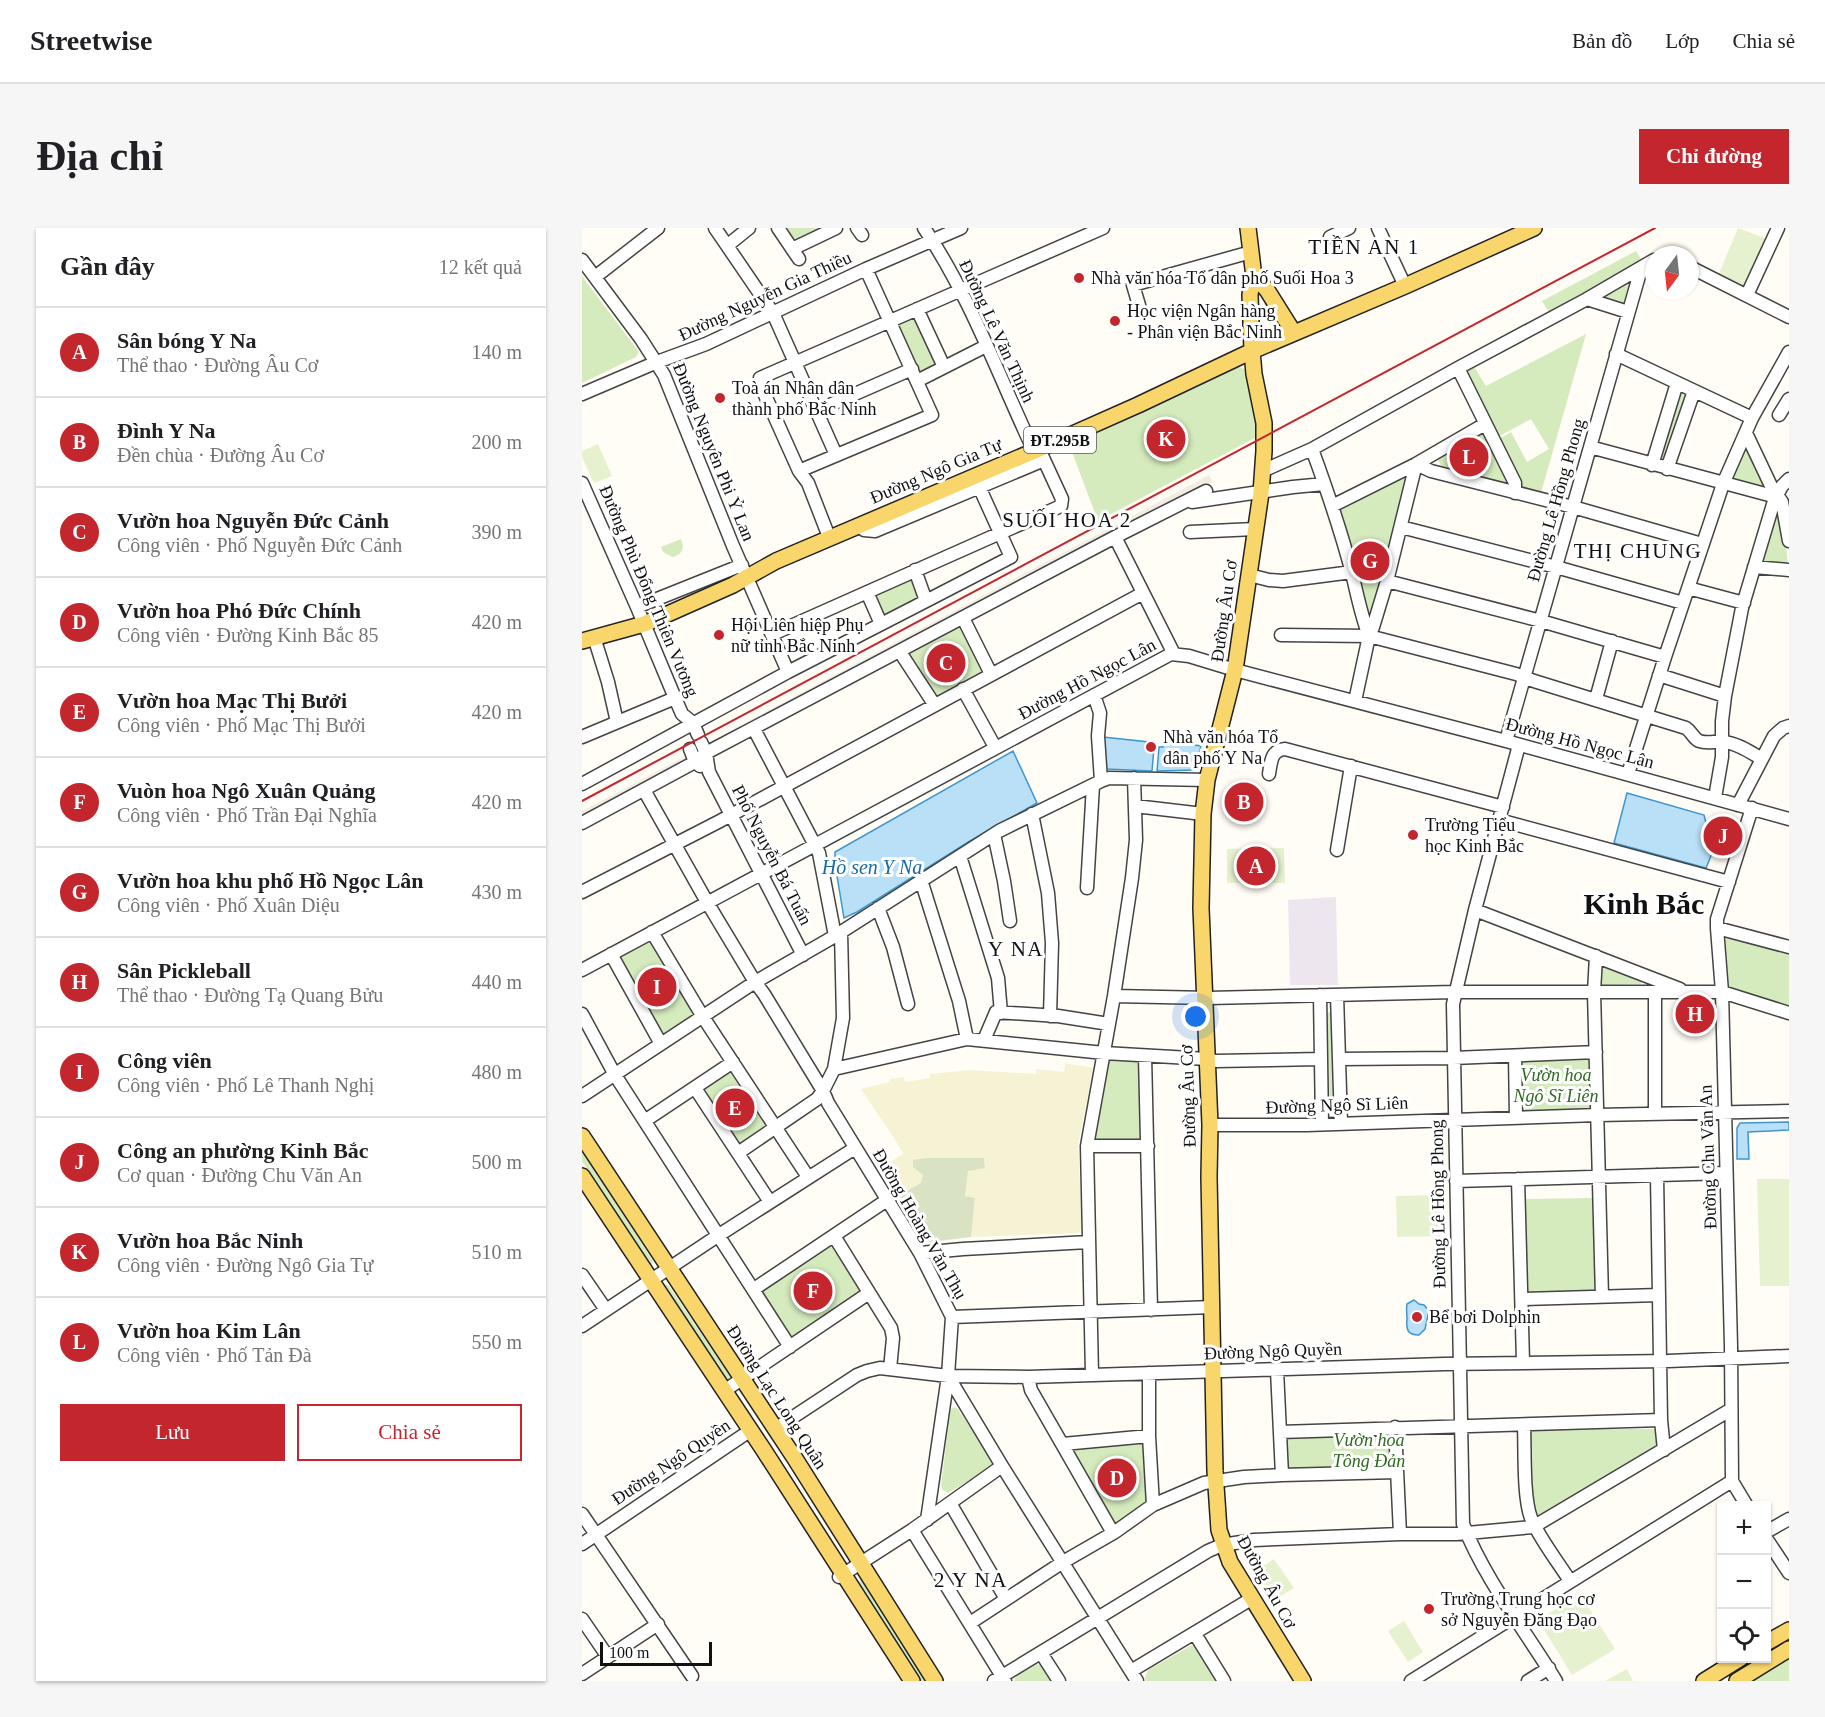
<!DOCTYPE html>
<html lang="vi">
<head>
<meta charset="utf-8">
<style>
  :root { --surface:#fff; --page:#f6f6f6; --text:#202124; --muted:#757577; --line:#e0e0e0; --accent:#c4262e }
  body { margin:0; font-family:"Times New Roman",serif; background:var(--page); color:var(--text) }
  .controls { position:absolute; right:18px; bottom:18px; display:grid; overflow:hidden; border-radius:0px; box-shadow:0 2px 4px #0004 }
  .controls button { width:54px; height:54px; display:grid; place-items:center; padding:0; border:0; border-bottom:2px solid var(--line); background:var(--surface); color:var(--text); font:30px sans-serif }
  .compass { position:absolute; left:1063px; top:18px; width:54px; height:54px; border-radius:50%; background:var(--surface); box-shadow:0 2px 4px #0004; rotate:195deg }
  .scale { position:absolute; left:18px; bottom:15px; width:112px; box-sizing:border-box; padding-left:6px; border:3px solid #111; border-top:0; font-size:16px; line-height:21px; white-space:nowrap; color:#111; -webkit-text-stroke:4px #fff; paint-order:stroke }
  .you { position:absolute; left:614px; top:789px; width:21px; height:21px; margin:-15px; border:4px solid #fff; border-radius:50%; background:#1a73e8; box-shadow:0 0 0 9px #1a73e833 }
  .badge { display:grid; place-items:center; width:39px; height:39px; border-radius:50%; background:var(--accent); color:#fff; font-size:20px; font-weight:700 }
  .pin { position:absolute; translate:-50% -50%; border:3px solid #fff; box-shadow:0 2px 6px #0006 }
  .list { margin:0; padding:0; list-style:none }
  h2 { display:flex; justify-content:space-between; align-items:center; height:78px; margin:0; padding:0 24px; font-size:26px }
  h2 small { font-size:20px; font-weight:400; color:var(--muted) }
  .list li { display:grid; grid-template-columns:39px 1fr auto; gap:18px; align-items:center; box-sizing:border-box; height:90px; padding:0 24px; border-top:2px solid var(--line) }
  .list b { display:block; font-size:22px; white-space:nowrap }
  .list p { margin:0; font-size:20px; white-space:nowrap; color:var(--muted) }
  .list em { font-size:20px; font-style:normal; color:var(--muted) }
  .actions { display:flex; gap:12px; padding:18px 24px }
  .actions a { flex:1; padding:14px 0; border:2px solid var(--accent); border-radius:0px; text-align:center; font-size:21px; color:var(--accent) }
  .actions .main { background:var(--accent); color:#fff }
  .icon { flex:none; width:33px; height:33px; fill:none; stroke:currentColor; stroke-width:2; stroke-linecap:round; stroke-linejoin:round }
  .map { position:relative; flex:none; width:1207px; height:1453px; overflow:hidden; border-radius:0px }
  header { display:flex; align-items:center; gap:36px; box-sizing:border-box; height:84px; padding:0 30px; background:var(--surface); border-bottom:2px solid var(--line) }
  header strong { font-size:28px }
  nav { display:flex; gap:33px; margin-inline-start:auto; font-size:21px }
  .intro { display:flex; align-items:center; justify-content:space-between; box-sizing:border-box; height:144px; padding:0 36px }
  h1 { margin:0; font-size:42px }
  .button { padding:15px 27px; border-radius:0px; background:var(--accent); color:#fff; font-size:21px; font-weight:700 }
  main { display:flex; gap:36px; padding:0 36px }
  aside { flex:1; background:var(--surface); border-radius:0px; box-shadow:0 2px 4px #0004 }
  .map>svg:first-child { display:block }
  .industrial { fill:#eee6ef }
  .farmland { fill:#f6f3d4 }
  .green { fill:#d5ebbd }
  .cemetery { fill:#d9e3c4 }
  .pitch { fill:#e6f2cf }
  .plaza { fill:#f1ede2 }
  .water { fill:#b9e0f7; stroke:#3f96cf; stroke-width:1.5 }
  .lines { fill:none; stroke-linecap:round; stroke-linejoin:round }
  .minor-casing { stroke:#444; stroke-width:15 }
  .major-casing { stroke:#222; stroke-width:18 }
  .minor { stroke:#fff; stroke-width:12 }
  .major { stroke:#f9d66b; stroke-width:15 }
  .rail { stroke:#c4262e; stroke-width:2 }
  .poi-dot { fill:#c4262e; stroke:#fff; stroke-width:2 }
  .labels { text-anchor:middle; stroke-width:6; stroke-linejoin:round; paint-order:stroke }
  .shield { fill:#fff; stroke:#585858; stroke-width:1.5 }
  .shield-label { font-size:16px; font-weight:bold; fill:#111 }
  .poi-label { font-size:18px; fill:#111; stroke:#fff; text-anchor:start }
  .street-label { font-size:18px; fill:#111; stroke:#fff }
  .park-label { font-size:18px; font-style:italic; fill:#2f6b1f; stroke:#fff }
  .water-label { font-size:20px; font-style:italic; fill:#1768a6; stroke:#fff }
  .quarter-label { font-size:21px; letter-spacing:1.5px; fill:#111; stroke:#fff }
  .town-label { font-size:30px; font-weight:bold; fill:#111; stroke:#fff }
</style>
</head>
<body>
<header>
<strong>Streetwise</strong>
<nav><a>Bản đồ</a><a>Lớp</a><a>Chia sẻ</a></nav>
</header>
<div class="intro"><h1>Địa chỉ</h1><a class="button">Chỉ đường</a></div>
<main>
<aside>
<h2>Gần đây<small>12 kết quả</small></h2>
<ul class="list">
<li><span class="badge">A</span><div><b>Sân bóng Y Na</b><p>Thể thao · Đường Âu Cơ</p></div><em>140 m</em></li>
<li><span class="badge">B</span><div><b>Đình Y Na</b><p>Đền chùa · Đường Âu Cơ</p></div><em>200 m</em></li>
<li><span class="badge">C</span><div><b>Vườn hoa Nguyễn Đức Cảnh</b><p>Công viên · Phố Nguyễn Đức Cảnh</p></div><em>390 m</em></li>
<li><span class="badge">D</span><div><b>Vườn hoa Phó Đức Chính</b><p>Công viên · Đường Kinh Bắc 85</p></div><em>420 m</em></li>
<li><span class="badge">E</span><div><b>Vườn hoa Mạc Thị Bưởi</b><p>Công viên · Phố Mạc Thị Bưởi</p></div><em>420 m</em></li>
<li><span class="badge">F</span><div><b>Vuòn hoa Ngô Xuân Quảng</b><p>Công viên · Phố Trần Đại Nghĩa</p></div><em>420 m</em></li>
<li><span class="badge">G</span><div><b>Vườn hoa khu phố Hồ Ngọc Lân</b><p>Công viên · Phố Xuân Diệu</p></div><em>430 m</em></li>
<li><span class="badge">H</span><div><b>Sân Pickleball</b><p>Thể thao · Đường Tạ Quang Bửu</p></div><em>440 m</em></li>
<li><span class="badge">I</span><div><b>Công viên</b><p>Công viên · Phố Lê Thanh Nghị</p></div><em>480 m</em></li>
<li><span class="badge">J</span><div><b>Công an phường Kinh Bắc</b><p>Cơ quan · Đường Chu Văn An</p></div><em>500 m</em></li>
<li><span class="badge">K</span><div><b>Vườn hoa Bắc Ninh</b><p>Công viên · Đường Ngô Gia Tự</p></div><em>510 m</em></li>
<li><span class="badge">L</span><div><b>Vườn hoa Kim Lân</b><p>Công viên · Phố Tản Đà</p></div><em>550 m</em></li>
</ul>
<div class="actions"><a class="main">Lưu</a><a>Chia sẻ</a></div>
</aside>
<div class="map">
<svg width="1207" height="1453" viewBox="0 0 1207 1453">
  <rect width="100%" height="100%" fill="#fffdf5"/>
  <path class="industrial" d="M754 669 756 757H708L706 672Z"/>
  <path class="farmland" d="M483 835 512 840 496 916 500 1001 496 1005 389 1009 393 971 383 968 386 942 403 940 402 930 331 932V939L341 947 339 955 314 969 297 941 321 926 312 910 279 861 308 854V851L322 849 323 854 348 850V846L389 842 454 846V841L482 844Z"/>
  <path class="green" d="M197 0H249L212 19Z
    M1054 23 1060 33 967 84 960 73Z
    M0 48 57 124 54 129 0 155Z
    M1048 53 1041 79 1017 72Z
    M682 72 700 98 692 102 686 95Z
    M335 86 360 138 340 149 317 99 318 94Z
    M1004 106 959 265 939 260 915 212 929 204 945 234 967 221 949 191 914 210 880 144 891 137 904 158Z
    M657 139 669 144 680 206 516 293 487 216Z
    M1096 158 1109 164 1084 237 1074 235Z
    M902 201 927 251 924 256 860 240 855 230Z
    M1164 211 1187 263 1147 253Z
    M827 245 791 386 784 383 757 281Z
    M1192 278 1200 279 1206 337H1178Z
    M99 311C103 320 100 327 90 329L81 324 79 319Z
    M330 345 342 372 299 393 286 364Z
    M381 395 405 445 353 474 322 426Z
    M1146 708 1207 725V780L1150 763 1147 758 1143 711Z
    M66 711 74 713 114 785 82 812 37 733 38 728Z
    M1018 736 1060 752 1059 756 1018 757Z
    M747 784 751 788 753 877 749 880 746 878 744 786Z
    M1006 829 1010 832 1012 876 1007 882 942 883 938 880 937 838 942 833Z
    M527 830H558L559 908 558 912 515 914 511 912Z
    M147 838 189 896 158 921 117 859Z
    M0 923 71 1033 70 1037 65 1035 0 933Z
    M1010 970 1014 973 1016 1064 945 1067 941 974 943 971Z
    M249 1012 283 1062 212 1114 206 1112 179 1064 180 1057Z
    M84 1056 87 1058 148 1148 147 1153 144 1154 82 1060Z
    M372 1179 376 1181 409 1231 410 1236 409 1239 366 1265 360 1262 359 1257 368 1186 369 1181Z
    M953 1201H1071L1074 1203 1076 1220 958 1290 952 1287 949 1262V1205Z
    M809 1206V1238L807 1239 705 1243 703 1214 707 1209Z
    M564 1213 565 1279 532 1299 491 1221Z
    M278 1351 280 1352 344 1453H335L277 1355Z
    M610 1417 614 1418 636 1453H564L563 1450 566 1442Z
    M1207 1430V1453H1169Z
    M452 1436 462 1437 472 1453H432L434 1448Z"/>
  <path class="cemetery" d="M344 930H402L403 940 386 943 383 968 393 970 389 1009 348 1014 341 1012 314 969 339 955 341 947 331 939V932Z"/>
  <path class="pitch" d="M1156 0 1185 11 1164 60 1136 48Z
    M16 216 30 248 12 255 0 229V223Z
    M702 620 703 655H645V621Z
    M1175 951H1207V1058H1178Z
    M858 967 859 1008 815 1009 814 968Z
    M692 1331 712 1360 691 1373 672 1344Z
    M998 1366 1033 1421 990 1447 956 1392Z
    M822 1393 841 1424 826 1434 806 1403Z
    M1045 1441 1051 1453H1023Z"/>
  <path class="plaza" d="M627 247 631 254 375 391 127 518 124 513 128 514 144 505Z
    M105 525 108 531 0 590V583L102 529Z"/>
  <path class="water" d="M521 509 567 514V518L572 519 570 543 524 541Z
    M590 514 619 518 613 542 575 543 577 519H581V515H590Z
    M431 523 455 575 388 613 275 684 262 690 253 636V624Z
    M1045 565 1122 587 1124 595 1129 597 1126 611 1135 613 1124 640 1032 615Z
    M1207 894V902L1166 904 1167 931H1155V900L1158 895Z
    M832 1072 837 1076 842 1077 847 1083 843 1101 837 1107C825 1107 824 1101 825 1091 825 1086 824 1082 825 1076Z"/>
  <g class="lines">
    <g class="minor-casing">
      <path id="minor" d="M133 0 191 85 254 227
        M196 0 217 31
        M275 0 280 7
        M342 0C388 68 417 149 452 223
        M796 0 823 58
        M748 9 767 0
        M146 17 167 0
        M210 21 254 0
        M0 32 59 111 82 147 151 318 206 444
        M1108 39 1207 89
        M13 49 76 0
        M1165 67 1196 0
        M1005 71 1046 84
        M335 81 362 139
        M559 84 551 57 669 24
        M1034 126 1170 190
        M876 140 933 255V265
        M335 153 404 118
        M0 166 75 134 124 116 284 41 379 0
        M234 183 330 141
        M1197 187 1207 171
        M1164 205 1190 260 1200 274 1207 313
        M1008 219 1187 267H1194
        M730 221C745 262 759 303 770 345 775 366 779 387 787 408
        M1070 237 1095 155
        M685 241 730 221 876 140 1005 71 1072 32
        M1085 241 1112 163
        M217 243 178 156V150L521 0
        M0 255 55 379 93 470 100 486 111 495 116 507
        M610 274 711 259 742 256
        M750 278 834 236 903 196
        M276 297 282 302 293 303 462 232
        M819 299 974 339 1101 375
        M608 304 673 301
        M247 309 226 255 217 243 350 187 284 41
        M533 309 592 426
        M1172 339 1207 342
        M667 347 687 352 701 353 770 344
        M805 353 959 393 1083 429
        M1106 360 1162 375
        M285 364 299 396
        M344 373 429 329 394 252
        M55 379 160 337
        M381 390 409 446
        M191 406 479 278 480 271 457 221
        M699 407 787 408 934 446 952 453 1104 500C1110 504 1111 510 1117 513 1125 516 1133 513 1141 514 1155 515 1168 524 1180 531
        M12 409 26 454 35 494
        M318 424 352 476
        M1077 447 1143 468
        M381 461 413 519
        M512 467 518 485 516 508 519 553
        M1014 471 1030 413
        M773 473 787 408 791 399 805 353 834 236 849 243 991 279 1120 316
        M172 501 237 625 253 708
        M0 509 93 470
        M924 513 1059 41
        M119 514 124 525 127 544 221 727
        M937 517 893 682 871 776 881 1296C903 1352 943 1402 974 1453
        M108 521 113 534 118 538
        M687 546C689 534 689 522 703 521L921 579
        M1046 546 1083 429 1141 256 1170 190 1207 124
        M0 556 206 444 344 373 333 342
        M62 562 125 674 173 754 182 766 241 863 246 875 338 1025 370 1089 366 1148 420 1238 555 1453
        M1133 570 1140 529V493L1143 468 1160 380 1192 273 1200 258 1207 251
        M1156 577 1192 508 1201 500 1207 498
        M553 578 621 586
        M450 586 466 665 470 715 468 788
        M917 592 1147 654
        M0 595 113 534 124 525 533 309 624 263
        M412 606 422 653 428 693
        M755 622 769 538
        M378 628 416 750 419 785
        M339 652 377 773 385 811
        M505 660 511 557
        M0 664 138 593 561 365
        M296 680 311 719 326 776
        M893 682 1098 761
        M1135 700 1207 719
        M70 704 121 789 226 949
        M29 726 79 816
        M1014 728 1012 764 1020 1069
        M0 742 589 426 607 428 653 442 924 513 1207 591
        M1073 764V886
        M738 767 740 896
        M755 767 759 896
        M532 768 627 770 872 764H1140L1207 785
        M0 786 33 847 208 1119
        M402 812 414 784 476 788 527 796
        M563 828 569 1082
        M933 828 934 890
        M757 831 871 830 1014 824
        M252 841 261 790 259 704
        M113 860 188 974
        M0 868 173 754 253 708 417 603 519 553 527 550 625 552
        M64 892 151 834
        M628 897H725L1016 887 1207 883
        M505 918H566
        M156 925 235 871 241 863 252 841 385 811 522 825 625 831 634 833 739 831
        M1075 947 1079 1192 1082 1222
        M936 951 941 1134
        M874 953 1144 945
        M252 1008 309 1100 311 1110 308 1141
        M338 1025 381 1021 506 1014
        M0 1047 24 1082
        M172 1061 305 972
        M940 1071 1077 1067
        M370 1089 630 1079
        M0 1098 137 1007 273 920
        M695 1142 700 1247
        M567 1145V1208L571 1277
        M510 1146 505 918 532 768 550 650 554 612 552 550
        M446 1149 449 1162 531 1305
        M142 1163 287 1065
        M942 1197C943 1221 941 1269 949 1290 957 1310 976 1334 988 1353
        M813 1199 818 1306
        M193 1201 275 1147 285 1143 298 1140 366 1148 446 1149 862 1136 1086 1133 1207 1128
        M698 1204 1079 1192
        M481 1216 567 1208
        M368 1275 424 1371
        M1165 1278 1150 1253 1149 1118 1140 764 1135 700V691L1170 580
        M0 1286 110 1448
        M345 1292 366 1148
        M330 1302 423 1453
        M1184 1304 1207 1291
        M1184 1310 1207 1345
        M0 1316 169 1202
        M257 1349 330 1302 420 1238
        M0 1391 26 1429
        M388 1395 481 1334 533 1304 571 1277 622 1255 662 1249 700 1247 815 1244
        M613 1406 642 1453
        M459 1425 477 1453
        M549 1443 669 1371
        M0 1446 76 1396
        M412 1453 626 1323 640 1317 672 1312 818 1306H874L951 1299 1148 1182
        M829 1453 1150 1253
        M946 1453 967 1440"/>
    </g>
    <g class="major-casing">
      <path id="major" d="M666 0 673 57
        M671 47 668 67 670 123 672 146 682 195V223L679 265 653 442 625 552 621 586 619 680 628 897 627 949 633 1243 637 1302 648 1334 721 1453
        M671 47 685 62 712 105
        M0 413 62 396 79 389 151 357 194 333 457 221 556 177 670 123 823 58 952 0
        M0 908 212 1229 353 1453
        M0 948 181 1221 330 1453
        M1184 1415 1207 1402
        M1122 1453 1159 1430
        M1155 1453 1207 1421"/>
    </g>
    <use href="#minor" class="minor"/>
    <use href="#major" class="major"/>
    <path class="rail" d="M0 573 1073 0"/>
  </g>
  <g class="poi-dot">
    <circle cx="497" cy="50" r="6"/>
    <circle cx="533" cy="93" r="6"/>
    <circle cx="138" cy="170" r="6"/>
    <circle cx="137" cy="407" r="6"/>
    <circle cx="569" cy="519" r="6"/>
    <circle cx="831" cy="607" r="6"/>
    <circle cx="835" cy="1089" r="6"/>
    <circle cx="847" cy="1381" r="6"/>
  </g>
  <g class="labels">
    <rect class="shield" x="442" y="199" width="72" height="26" rx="4.5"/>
    <g class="shield-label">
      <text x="478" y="218">ĐT.295B</text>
    </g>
    <g class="poi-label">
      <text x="509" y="56">Nhà văn hóa Tổ dân phố Suối Hoa 3</text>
      <text x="545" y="89">Học viện Ngân hàng<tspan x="545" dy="21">- Phân viện Bắc Ninh</tspan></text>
      <text x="150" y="166">Toà án Nhân dân<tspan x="150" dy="21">thành phố Bắc Ninh</tspan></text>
      <text x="149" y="403">Hội Liên hiệp Phụ<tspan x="149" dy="21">nữ tỉnh Bắc Ninh</tspan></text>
      <text x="581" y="515">Nhà văn hóa Tổ<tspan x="581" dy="21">dân phố Y Na</tspan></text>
      <text x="843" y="603">Trường Tiểu<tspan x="843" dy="21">học Kinh Bắc</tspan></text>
      <text x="847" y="1095">Bể bơi Dolphin</text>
      <text x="859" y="1377">Trường Trung học cơ<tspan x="859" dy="21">sở Nguyễn Đăng Đạo</tspan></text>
    </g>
    <g class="street-label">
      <text transform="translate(183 68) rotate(-25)" y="6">Đường Nguyễn Gia Thiều</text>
      <text transform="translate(415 103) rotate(65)" y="6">Đường Lê Văn Thịnh</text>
      <text transform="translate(132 224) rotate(68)" y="6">Đường Nguyên Phi Ỷ Lan</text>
      <text transform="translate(354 243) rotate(-23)" y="6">Đường Ngô Gia Tự</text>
      <text transform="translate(974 272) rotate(-74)" y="6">Đường Lê Hồng Phong</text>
      <text transform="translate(67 363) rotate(67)" y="6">Đường Phù Đổng Thiên Vương</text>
      <text transform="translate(642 383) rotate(-82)" y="6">Đường Âu Cơ</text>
      <text transform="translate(505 451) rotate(-28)" y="6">Đường Hồ Ngọc Lân</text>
      <text transform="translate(998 515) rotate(15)" y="6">Đường Hồ Ngọc Lân</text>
      <text transform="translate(190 627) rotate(63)" y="6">Phố Nguyễn Bá Tuấn</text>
      <text transform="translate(606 868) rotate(-92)" y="6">Đường Âu Cơ</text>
      <text transform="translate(755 877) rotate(-2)" y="6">Đường Ngô Sĩ Liên</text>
      <text transform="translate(1126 929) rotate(-92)" y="6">Đường Chu Văn An</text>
      <text transform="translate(856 976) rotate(-91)" y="6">Đường Lê Hồng Phong</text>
      <text transform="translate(338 996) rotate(60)" y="6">Đường Hoàng Văn Thụ</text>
      <text transform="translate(691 1123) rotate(-2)" y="6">Đường Ngô Quyền</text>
      <text transform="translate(195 1169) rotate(57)" y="6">Đường Lạc Long Quân</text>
      <text transform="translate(89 1234) rotate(-34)" y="6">Đường Ngô Quyền</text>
      <text transform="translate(685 1354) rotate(61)" y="6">Đường Âu Cơ</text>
    </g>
    <g class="park-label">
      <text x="974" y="853">Vườn hoa<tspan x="974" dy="21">Ngô Sĩ Liên</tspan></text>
      <text x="787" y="1218">Vườn hoa<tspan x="787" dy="21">Tông Đản</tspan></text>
    </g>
    <g class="water-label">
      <text x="290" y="646">Hồ sen Y Na</text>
    </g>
    <g class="quarter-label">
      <text x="782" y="26">TIỀN AN 1</text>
      <text x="485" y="299">SUỐI HOA 2</text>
      <text x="1056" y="330">THỊ CHUNG</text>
      <text x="434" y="728">Y NA</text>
      <text x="389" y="1359">2 Y NA</text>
    </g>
    <g class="town-label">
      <text x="1062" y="686">Kinh Bắc</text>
    </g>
  </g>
</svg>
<div class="controls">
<button>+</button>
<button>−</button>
<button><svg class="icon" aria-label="locate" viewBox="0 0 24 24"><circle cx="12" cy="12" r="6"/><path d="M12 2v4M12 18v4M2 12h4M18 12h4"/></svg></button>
</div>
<svg class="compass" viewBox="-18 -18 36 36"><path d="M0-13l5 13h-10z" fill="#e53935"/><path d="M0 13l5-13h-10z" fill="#757577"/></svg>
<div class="scale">100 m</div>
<div class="you"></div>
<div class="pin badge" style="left:674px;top:638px">A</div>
<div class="pin badge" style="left:662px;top:574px">B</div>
<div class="pin badge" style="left:364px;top:435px">C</div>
<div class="pin badge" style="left:535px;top:1250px">D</div>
<div class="pin badge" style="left:153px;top:880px">E</div>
<div class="pin badge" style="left:231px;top:1063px">F</div>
<div class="pin badge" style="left:788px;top:333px">G</div>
<div class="pin badge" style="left:1113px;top:786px">H</div>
<div class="pin badge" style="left:75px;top:759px">I</div>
<div class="pin badge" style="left:1141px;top:608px">J</div>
<div class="pin badge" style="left:584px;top:211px">K</div>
<div class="pin badge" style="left:887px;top:229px">L</div>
</div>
</main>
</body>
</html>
